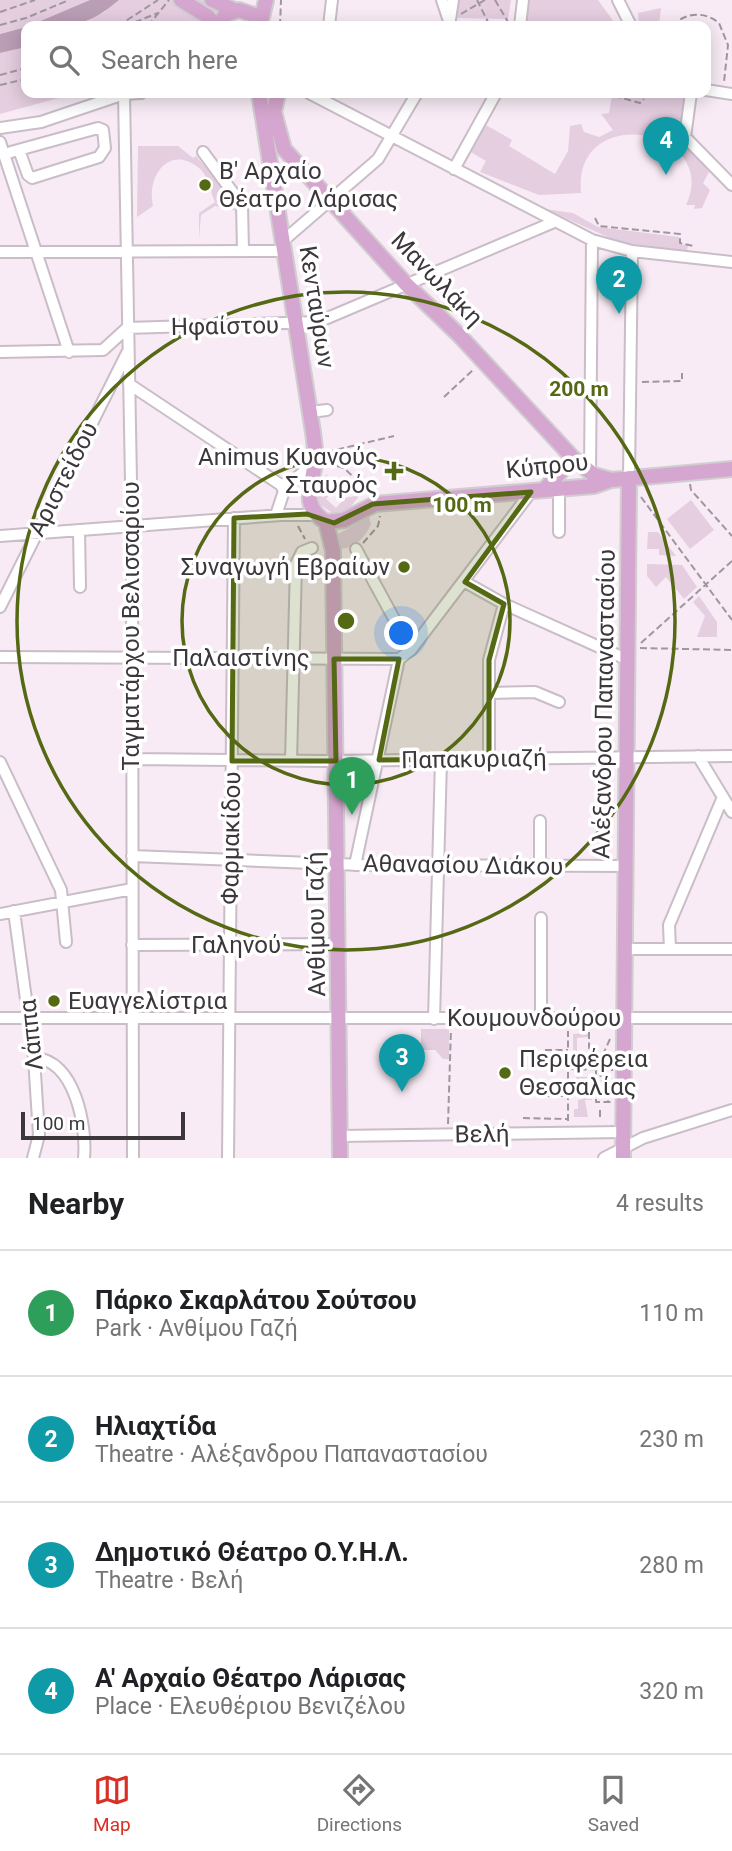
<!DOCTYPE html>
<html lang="en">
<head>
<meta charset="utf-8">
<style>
  :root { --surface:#fff; --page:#f2f2f2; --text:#202124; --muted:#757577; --line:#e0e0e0; --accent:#d93025 }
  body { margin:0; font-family:Roboto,sans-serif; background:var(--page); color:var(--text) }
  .scale { position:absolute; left:21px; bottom:18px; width:164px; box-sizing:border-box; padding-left:7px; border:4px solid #3b373b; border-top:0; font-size:19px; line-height:24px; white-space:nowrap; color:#3b373b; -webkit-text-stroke:5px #fff; paint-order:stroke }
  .you { position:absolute; left:402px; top:634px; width:24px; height:24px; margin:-18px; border:5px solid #fff; border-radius:50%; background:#1a73e8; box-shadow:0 0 0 10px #1a73e833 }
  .badge { display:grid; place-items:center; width:46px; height:46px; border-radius:50%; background:var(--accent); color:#fff; font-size:23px; font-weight:700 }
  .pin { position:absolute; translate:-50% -58px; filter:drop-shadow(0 2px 4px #0008) }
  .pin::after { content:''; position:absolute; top:37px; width:24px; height:21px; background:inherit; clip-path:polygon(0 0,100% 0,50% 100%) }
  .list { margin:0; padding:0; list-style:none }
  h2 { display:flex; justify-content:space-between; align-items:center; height:91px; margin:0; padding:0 28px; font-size:30px }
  h2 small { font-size:23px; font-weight:400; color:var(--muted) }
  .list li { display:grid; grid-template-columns:46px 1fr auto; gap:21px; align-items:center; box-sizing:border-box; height:126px; padding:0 28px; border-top:2px solid var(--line) }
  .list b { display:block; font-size:26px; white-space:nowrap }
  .list p { margin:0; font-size:23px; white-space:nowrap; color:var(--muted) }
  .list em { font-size:23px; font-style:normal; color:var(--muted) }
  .icon { flex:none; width:38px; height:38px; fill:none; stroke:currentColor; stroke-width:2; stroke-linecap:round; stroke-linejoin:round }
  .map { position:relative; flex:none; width:732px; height:1158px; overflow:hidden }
  .search { position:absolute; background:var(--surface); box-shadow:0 4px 18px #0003; left:21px; right:21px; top:21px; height:77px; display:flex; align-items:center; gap:18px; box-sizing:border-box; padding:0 24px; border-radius:14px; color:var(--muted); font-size:26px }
  .sheet { height:595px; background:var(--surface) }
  nav { display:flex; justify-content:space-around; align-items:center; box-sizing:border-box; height:98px; border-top:2px solid var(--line); background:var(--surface); font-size:19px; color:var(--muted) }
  nav a { display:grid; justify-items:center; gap:4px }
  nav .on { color:var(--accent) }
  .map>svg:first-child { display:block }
  .green { fill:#e4cee0 }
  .water { fill:#ba9eb5 }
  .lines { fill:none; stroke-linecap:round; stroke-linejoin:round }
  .minor-casing { stroke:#c9bdc7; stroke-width:14 }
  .major-casing { stroke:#d0cfd0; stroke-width:18 }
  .path { stroke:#9f979e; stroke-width:2; stroke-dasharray:7 3.5; stroke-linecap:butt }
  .minor { stroke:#fff; stroke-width:10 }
  .major { stroke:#d5a6cf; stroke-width:14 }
  .marked { fill:#556813; fill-opacity:0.2; stroke:#556813; stroke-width:5; stroke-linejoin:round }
  .ring { fill:none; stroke:#556813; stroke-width:3.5 }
  .poi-dot { fill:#556813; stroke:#fff; stroke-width:2.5 }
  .labels { text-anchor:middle; stroke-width:7; stroke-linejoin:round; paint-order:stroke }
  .poi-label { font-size:24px; fill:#3b373b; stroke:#fff; text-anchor:start }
  .street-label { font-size:24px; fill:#3b373b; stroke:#fff }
  .centre { fill:#556813; stroke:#fff; stroke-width:3.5 }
  .ring-label { font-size:21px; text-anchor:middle; font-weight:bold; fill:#556813; stroke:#fff; stroke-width:7; stroke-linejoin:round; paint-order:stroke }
</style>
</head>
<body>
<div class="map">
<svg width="732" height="1158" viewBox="0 0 732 1158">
  <rect width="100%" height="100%" fill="#f8ebf5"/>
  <path class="green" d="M0 0H90L40 23 0 34Z
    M119 0H208L206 4 216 10 215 12 204 6 195 26H76L104 12Z
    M457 0H511L508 19 455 18Z
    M527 0H598L617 26H523Z
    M661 8 659 26H639L638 13Z
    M26 47V93H77L0 114V53Z
    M593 93H664L686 96 681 136 709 172 703 183 710 190 702 208 694 209 695 205H686C722 128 572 100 581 193L539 195 480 172 486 161 469 151 484 124 512 140 509 146 555 174 568 151 570 126 581 124 584 132 599 137 613 130 601 114 609 113 612 95Z
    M138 146H178L193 158 196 156 236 203 237 211 215 206 201 215 199 239V213L215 202C210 191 209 176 199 168 170 144 146 175 153 206L137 217Z
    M545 209 573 213 598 227 679 237V244L688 245 687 252 619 242Z
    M327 474 330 487 334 490 326 499 336 508 345 498 360 495 348 510 332 513 318 503 317 486Z
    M691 500 714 530 690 549 667 519Z
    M369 517 371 524C365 538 355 548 340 549L338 534Z
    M648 532H658L676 556 659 555V549H647Z
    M647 564 682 565 697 587 684 599 666 577 656 587 647 576Z
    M699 596 717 622V637H697L705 616 693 602Z
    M421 1029H449V1059H443L435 1050H421Z
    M588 1033 589 1037 577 1038V1053L592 1057 587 1063 592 1068 573 1069V1034Z
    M576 1077H592L588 1088 592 1100H585L588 1117H574V1109H578V1100L582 1099V1082L576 1081Z"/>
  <path class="water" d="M90 0H119C86 28 70 26 29 26Z
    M26 27V47L0 53V34Z"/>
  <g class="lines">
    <g class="minor-casing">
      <path id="minor" d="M442 0 449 21
        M618 0 631 26
        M329 26 332 0
        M449 26 453 0
        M520 26 523 0
        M706 90 732 94
        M309 93 592 240 632 251 732 262
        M691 93 685 137 732 185
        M124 94 132 537 133 1158
        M0 128 41 122 124 94 141 93
        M0 142 69 352
        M203 152 242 205 243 251
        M4 155 11 152 98 128 103 130 105 148 99 157 32 178 28 175 19 150
        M454 169 496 93
        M284 240 378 159 417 93
        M0 252 286 251
        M127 328 318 322 554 222
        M0 352 103 350 127 328
        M129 384 281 485
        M310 412 327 410
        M590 473 592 240
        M629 478 632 251
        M281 485 290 483 315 463
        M559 489V532
        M276 515 284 491 281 485
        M79 530 80 587
        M0 536 281 515H317
        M356 549 411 650
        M465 582 504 604 628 660
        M0 607 127 353
        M0 657 399 659
        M489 693 535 692 559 702
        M698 756 732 812
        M131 759 328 761 732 756
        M489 759V660L504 604
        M291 761 296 564 302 552 312 548
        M0 762 61 890 66 942
        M540 821V867
        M132 856 362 865 626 866
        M355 865 399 659 411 650 531 492
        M14 911 34 1058 39 1135 33 1158
        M0 914 132 889
        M541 918V1019
        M132 945 339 944
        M625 949H732
        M670 949 669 925 723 797
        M0 1018H732
        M434 1019 441 760
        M34 1058C75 1059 87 1127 84 1158
        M340 1136 623 1132
        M228 1158 234 518
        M604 1158 643 1138 732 1110"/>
    </g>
    <g class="major-casing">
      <path id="major" d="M181 0 207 16 216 26
        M212 0 234 10
        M218 26 225 15 239 10 254 15 260 26
        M260 26 266 0
        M259 93 313 432C314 441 316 451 315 461 313 485 299 505 326 522
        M278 93 274 112 284 149 406 284 459 335 573 458 594 475 611 480
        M544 490 573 458
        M326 522 333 551 340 1158
        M326 522 344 520 375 504 594 486 611 480 732 469
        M623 1158 629 478"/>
    </g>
    <path class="path" d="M477 0 490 26
      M495 0 508 22
      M0 12 35 0
      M461 14 485 0
      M0 25 26 18 69 0
      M118 26 158 0
      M125 26 158 13
      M148 26 169 0
      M280 26 281 0
      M672 26C686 12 704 11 719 23L728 45 724 82
      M0 75 26 68
      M0 85 26 79
      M604 93 640 103 644 99
      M595 218 599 226 680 234V243L693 246
      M642 382 682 381V373
      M444 397 474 369
      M327 452 394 436
      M327 463 344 468 369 492
      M690 484 691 490 732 536
      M641 497 732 620
      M298 526 305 539
      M363 543 378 526 380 516
      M641 643 732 561
      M640 648 732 650
      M589 1032V1048L599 1059
      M610 1039 596 1070V1102H612
      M545 1050H568
      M569 1069 613 1070
      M599 1070 608 1101
      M546 1096H566
      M600 1110V1119
      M523 1118 567 1119
      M568 1121V1031
      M448 1124 451 1028"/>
    <use href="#minor" class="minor"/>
    <use href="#major" class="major"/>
  </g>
  <path class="marked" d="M531 492 465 582 504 604 489 660V759L379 760 399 659H334L336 761H232L234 518 307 514 334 523 373 504Z"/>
  <g class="ring">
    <circle cx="346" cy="621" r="164"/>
    <circle cx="346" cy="621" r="329"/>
  </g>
  <g class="poi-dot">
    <circle cx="205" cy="185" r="7"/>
    <path d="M390.5 460.5h7v7h7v7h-7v7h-7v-7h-7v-7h7z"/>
    <circle cx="404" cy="567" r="7"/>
    <circle cx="54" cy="1001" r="7"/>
    <circle cx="505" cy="1073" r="7"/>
  </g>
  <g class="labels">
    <g class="poi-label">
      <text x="219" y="179">Β' Αρχαίο<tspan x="219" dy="28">Θέατρο Λάρισας</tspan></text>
      <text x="378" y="465" text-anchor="end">Animus Κυανούς<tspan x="378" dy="28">Σταυρός</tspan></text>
      <text x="390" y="575" text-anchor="end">Συναγωγή Εβραίων</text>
      <text x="68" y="1009">Ευαγγελίστρια</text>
      <text x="519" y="1067">Περιφέρεια<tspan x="519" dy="28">Θεσσαλίας</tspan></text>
    </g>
    <g class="street-label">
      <text transform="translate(437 279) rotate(46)" y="8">Μανωλάκη</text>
      <text transform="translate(317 307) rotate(81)" y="8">Κενταύρων</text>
      <text transform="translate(225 326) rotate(-1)" y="8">Ηφαίστου</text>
      <text transform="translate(547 466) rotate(-6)" y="8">Κύπρου</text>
      <text transform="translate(63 479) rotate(-63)" y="8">Αριστείδου</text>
      <text transform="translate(131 626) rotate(-90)" y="8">Ταγματάρχου Βελισσαρίου</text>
      <text x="241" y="666">Παλαιστίνης</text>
      <text transform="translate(604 704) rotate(-89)" y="8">Αλέξανδρου Παπαναστασίου</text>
      <text transform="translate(474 759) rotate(-1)" y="8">Παπακυριαζή</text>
      <text transform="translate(231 838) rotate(-89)" y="8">Φαρμακίδου</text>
      <text transform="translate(463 865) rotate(1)" y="8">Αθανασίου Διάκου</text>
      <text transform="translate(316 924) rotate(-91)" y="8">Ανθίμου Γαζή</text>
      <text x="236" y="953">Γαληνού</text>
      <text x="534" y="1026">Κουμουνδούρου</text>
      <text transform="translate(31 1035) rotate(-96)" y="8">Λάππα</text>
      <text transform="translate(482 1134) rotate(-1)" y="8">Βελή</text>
    </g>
  </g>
  <circle cx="346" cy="621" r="10" class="centre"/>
  <g class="ring-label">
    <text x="579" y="396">200 m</text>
    <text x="462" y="512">100 m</text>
  </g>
</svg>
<div class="scale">100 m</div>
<div class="you"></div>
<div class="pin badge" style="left:352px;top:815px;background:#2e9e5b">1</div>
<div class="pin badge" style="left:619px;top:314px;background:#0f9aa8">2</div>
<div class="pin badge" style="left:402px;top:1092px;background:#0f9aa8">3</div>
<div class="pin badge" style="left:666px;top:175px;background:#0f9aa8">4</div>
<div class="search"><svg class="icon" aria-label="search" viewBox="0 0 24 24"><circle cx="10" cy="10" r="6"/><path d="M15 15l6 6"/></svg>Search here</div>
</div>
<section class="sheet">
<h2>Nearby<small>4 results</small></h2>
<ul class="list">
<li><span class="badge" style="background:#2e9e5b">1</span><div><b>Πάρκο Σκαρλάτου Σούτσου</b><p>Park · Ανθίμου Γαζή</p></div><em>110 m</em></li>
<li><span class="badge" style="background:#0f9aa8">2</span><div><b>Ηλιαχτίδα</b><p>Theatre · Αλέξανδρου Παπαναστασίου</p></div><em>230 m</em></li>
<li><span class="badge" style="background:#0f9aa8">3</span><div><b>Δημοτικό Θέατρο Ο.Υ.Η.Λ.</b><p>Theatre · Βελή</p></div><em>280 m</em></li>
<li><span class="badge" style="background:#0f9aa8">4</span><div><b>Α' Αρχαίο Θέατρο Λάρισας</b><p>Place · Ελευθέριου Βενιζέλου</p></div><em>320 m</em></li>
</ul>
</section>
<nav>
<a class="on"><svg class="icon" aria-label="map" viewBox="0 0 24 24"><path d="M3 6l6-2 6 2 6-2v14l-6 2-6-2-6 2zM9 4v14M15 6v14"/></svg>Map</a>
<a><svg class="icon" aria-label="directions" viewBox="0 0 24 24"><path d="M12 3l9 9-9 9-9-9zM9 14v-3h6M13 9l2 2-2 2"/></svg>Directions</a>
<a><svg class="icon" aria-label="saved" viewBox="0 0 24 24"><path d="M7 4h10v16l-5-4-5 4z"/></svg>Saved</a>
</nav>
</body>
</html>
